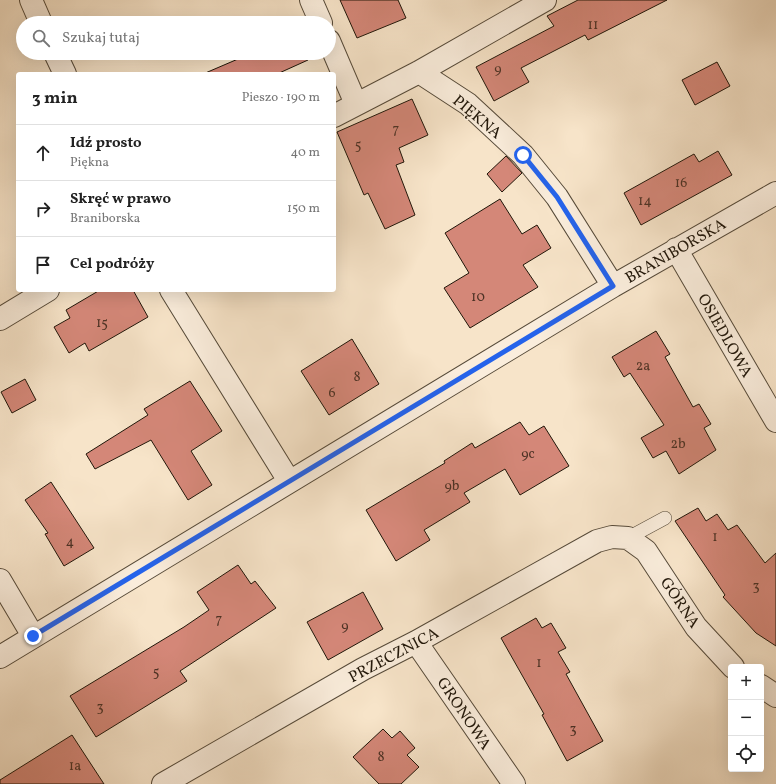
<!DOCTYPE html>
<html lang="pl">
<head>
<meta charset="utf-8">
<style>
  :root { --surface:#fff; --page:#f6f6f6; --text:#222; --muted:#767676; --line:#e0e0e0 }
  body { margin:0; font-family:Vollkorn,serif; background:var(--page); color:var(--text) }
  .controls { position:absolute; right:12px; bottom:12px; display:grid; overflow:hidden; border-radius:4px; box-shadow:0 4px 16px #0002 }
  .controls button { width:36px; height:36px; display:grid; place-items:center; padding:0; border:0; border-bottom:1px solid var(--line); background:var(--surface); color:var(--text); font:20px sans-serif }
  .stop { position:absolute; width:12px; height:12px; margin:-9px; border:3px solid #2563eb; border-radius:50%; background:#fff }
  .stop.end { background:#2563eb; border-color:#fff; box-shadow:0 1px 4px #0008 }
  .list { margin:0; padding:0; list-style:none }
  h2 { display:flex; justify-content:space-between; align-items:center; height:52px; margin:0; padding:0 16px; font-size:17px }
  h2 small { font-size:13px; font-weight:400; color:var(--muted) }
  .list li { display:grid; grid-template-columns:26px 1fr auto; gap:12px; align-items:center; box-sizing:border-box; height:56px; padding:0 16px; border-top:1px solid var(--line) }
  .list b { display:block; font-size:15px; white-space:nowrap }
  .list p { margin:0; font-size:13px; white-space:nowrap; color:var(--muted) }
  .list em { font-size:13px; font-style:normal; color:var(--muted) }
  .icon { flex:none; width:22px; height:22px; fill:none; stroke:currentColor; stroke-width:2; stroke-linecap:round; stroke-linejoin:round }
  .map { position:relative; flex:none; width:776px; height:784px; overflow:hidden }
  .search { position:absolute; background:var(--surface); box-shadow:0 4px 16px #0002; left:16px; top:16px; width:320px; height:44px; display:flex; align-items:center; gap:10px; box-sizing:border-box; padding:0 14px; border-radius:22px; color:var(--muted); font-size:15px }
  .panel { position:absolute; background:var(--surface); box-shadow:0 4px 16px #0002; left:16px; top:72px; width:320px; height:220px; border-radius:4px }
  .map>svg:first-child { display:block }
  .building { fill:#d48778; stroke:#201609 }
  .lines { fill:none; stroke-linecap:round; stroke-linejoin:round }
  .lane-casing { stroke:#564a39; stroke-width:14 }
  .street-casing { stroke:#564a39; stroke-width:24 }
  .lane { stroke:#faeddc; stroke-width:13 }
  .street { stroke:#faeddc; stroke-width:22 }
  .route { stroke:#2563eb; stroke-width:5 }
  .labels { text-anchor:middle; stroke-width:3; stroke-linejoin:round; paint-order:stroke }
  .number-label { font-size:14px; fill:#4d3225 }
  .street-label { font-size:16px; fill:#201609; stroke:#faeddc }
</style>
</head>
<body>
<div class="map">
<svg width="776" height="784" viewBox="0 0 776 784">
  <rect width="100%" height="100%" fill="#f7e4c9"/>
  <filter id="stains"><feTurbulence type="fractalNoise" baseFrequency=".005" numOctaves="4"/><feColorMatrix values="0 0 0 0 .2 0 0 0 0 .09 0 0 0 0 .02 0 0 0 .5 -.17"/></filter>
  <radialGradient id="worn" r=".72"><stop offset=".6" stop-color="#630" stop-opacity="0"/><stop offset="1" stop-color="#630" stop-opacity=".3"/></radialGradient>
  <path class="building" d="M340 0H398L406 18 357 38Z
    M578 0H667L588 40 585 35 521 68 529 82 494 101 476 67 554 26 547 16Z
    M252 53H305L308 60 277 74H203Z
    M717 62 730 86 695 105 682 80Z
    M412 99 428 135 399 148 404 162 396 165 415 215 385 229 368 193 364 195 337 132Z
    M718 151 732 175 641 225 624 193 694 154 699 162Z
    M506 156 522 173 502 192 487 174Z
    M500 199 522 234 537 225 551 248 523 265 538 287 470 328 444 288 469 273 445 233Z
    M100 290H133L148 317 89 351 85 343 69 353 54 327 70 318 66 310Z
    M656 331 670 354 665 357 693 407 699 404 711 424 704 428 716 450 679 474 666 451 653 458 641 438 664 425 630 373 624 377 612 357Z
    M352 339 379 384 329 415 301 371Z
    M25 379 36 400 12 413 1 392Z
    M190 381 222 431 191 451 212 485 188 500 151 440 95 469 86 454 148 415 144 409Z
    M520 422 529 435 544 426 569 466 520 495 505 469 464 493 470 502 424 530 430 540 396 561 366 510 445 463 444 461 472 443 475 448Z
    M51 482 94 548 64 566 45 534 48 533 25 500Z
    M698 508 706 521 717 514 728 530 737 525 765 563 776 553V646L756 633 723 597 725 595 675 521Z
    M238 565 251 584 255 581 276 608 180 671 187 681 96 737 70 696 184 627 209 610 197 592Z
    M363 592 383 629 328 660 307 622Z
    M536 618 542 628 551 623 566 648 558 652 570 672 566 674 603 741 567 761 542 715 544 714 501 638Z
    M383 729 392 738 400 731 415 748 407 755 419 767 401 784H379L353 757Z
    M72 735 104 784H0V780Z"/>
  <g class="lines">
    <g class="lane-casing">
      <path id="lane" d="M628 538 665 518"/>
    </g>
    <g class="street-casing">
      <path id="street" d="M31 0 41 23
        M311 0 321 23
        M329 41 356 104
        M55 53 65 74
        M419 72 468 104 523 155 557 197 613 286
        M334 116 419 72 545 0
        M676 249 776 421
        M171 290 289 481
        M0 319 48 290
        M0 580 33 636
        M416 642 514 784
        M0 657 613 286 776 193
        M761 686 776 696
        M163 784 363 669 416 642 597 541 612 537 628 538 646 551 696 627 733 667"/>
    </g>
    <use href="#lane" class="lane"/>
    <use href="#street" class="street"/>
  </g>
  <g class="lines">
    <path class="route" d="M33 636 613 286 557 197 523 155"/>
  </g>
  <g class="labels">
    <g class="number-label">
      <text x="593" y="29">11</text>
      <text x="498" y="73">9</text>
      <text x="396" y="133">7</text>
      <text x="358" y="149">5</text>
      <text x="681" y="187">16</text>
      <text x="645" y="205">14</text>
      <text x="478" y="301">10</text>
      <text x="102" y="327">15</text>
      <text x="643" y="370">2a</text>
      <text x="357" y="381">8</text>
      <text x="332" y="397">6</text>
      <text x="678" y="448">2b</text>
      <text x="528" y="458">9c</text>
      <text x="452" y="490">9b</text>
      <text x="715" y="541">1</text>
      <text x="70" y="546">4</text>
      <text x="756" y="590">3</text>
      <text x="219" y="623">7</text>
      <text x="345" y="630">9</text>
      <text x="539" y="667">1</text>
      <text x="156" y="676">5</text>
      <text x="100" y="711">3</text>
      <text x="573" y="733">3</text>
      <text x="381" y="761">8</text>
      <text x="75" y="770">1a</text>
    </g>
    <g class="street-label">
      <text transform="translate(478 116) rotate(40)" y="6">PIĘKNA</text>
      <text transform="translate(675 250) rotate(-30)" y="6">BRANIBORSKA</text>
      <text transform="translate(726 335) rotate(60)" y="6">OSIEDLOWA</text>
      <text transform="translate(681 602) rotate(56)" y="6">GÓRNA</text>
      <text transform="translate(393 654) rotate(-28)" y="6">PRZECZNICA</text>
      <text transform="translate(465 713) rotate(56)" y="6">GRONOWA</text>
    </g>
  </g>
  <rect width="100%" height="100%" filter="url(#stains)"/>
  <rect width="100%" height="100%" fill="url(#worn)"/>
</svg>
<div class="controls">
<button>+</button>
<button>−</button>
<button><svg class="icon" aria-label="locate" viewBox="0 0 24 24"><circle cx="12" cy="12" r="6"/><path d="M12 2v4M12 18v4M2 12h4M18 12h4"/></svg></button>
</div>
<div class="stop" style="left:523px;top:155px"></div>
<div class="stop end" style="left:33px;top:636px"></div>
<div class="search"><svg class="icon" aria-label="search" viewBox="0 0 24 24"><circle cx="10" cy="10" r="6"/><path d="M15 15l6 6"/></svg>Szukaj tutaj</div>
<section class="panel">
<h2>3 min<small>Pieszo · 190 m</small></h2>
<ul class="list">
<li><svg class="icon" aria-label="ahead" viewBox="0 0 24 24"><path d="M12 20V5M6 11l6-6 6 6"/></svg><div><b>Idź prosto</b><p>Piękna</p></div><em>40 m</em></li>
<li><svg class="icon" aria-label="right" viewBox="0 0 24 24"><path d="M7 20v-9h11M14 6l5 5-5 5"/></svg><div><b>Skręć w prawo</b><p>Braniborska</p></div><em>150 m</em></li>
<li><svg class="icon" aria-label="arrive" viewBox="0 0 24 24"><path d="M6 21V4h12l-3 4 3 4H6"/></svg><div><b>Cel podróży</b></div></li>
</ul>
</section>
</div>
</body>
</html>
